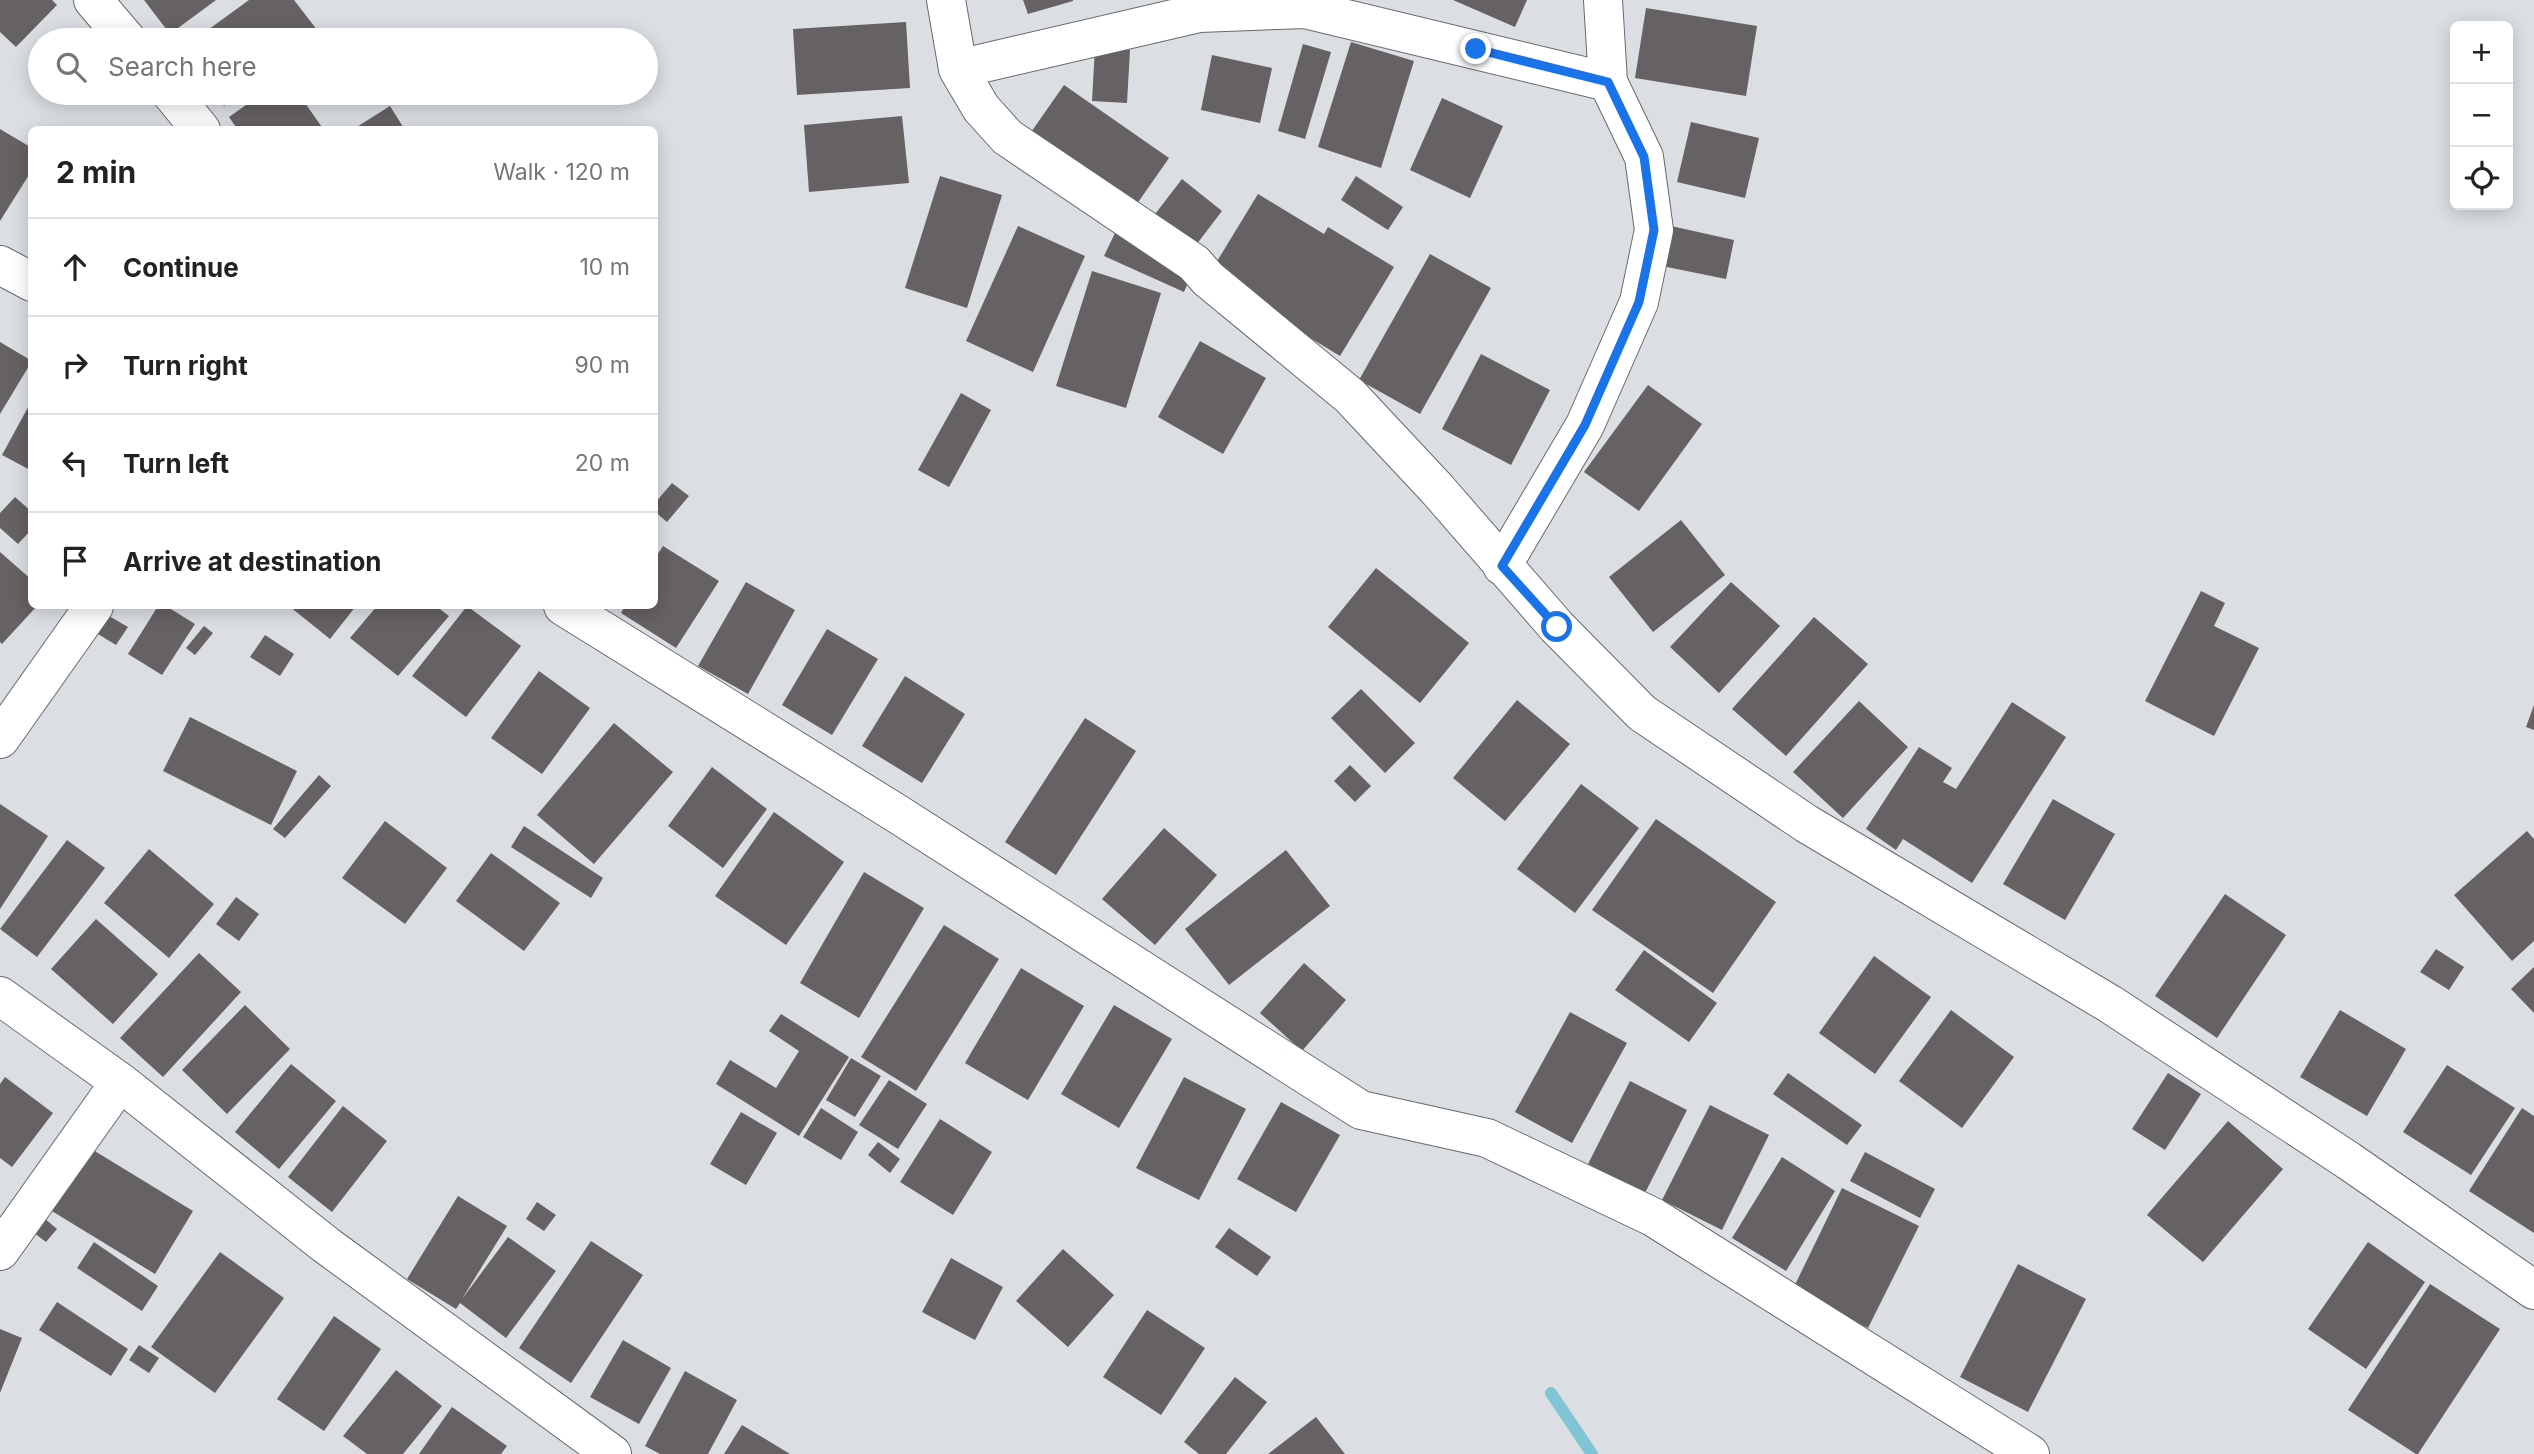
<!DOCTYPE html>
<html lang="en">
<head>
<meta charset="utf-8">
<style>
  :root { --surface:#fff; --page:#f6f6f6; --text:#222; --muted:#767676; --line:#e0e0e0 }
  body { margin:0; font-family:Inter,sans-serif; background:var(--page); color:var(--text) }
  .controls { position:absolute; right:21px; top:21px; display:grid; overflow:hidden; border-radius:10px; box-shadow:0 4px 18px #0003 }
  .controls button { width:63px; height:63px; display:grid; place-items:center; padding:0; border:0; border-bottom:2px solid var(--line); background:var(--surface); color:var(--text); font:35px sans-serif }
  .stop { position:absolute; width:21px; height:21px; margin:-16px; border:5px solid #1a73e8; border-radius:50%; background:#fff }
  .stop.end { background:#1a73e8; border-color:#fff; box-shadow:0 2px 7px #0008 }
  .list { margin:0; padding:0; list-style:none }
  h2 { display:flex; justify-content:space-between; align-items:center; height:91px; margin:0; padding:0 28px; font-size:30px }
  h2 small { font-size:23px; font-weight:400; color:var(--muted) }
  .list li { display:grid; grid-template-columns:46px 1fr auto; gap:21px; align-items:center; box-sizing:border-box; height:98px; padding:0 28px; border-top:2px solid var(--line) }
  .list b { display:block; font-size:26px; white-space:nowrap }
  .list em { font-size:23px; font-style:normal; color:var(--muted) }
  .icon { flex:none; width:38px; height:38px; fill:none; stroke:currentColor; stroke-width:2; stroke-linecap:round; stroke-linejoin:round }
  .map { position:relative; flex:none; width:2534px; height:1454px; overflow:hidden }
  .search { position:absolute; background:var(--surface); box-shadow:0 4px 18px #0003; left:28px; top:28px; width:630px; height:77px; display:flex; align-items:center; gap:18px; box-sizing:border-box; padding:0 24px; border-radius:38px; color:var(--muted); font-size:26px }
  .panel { position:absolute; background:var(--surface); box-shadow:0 4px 18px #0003; left:28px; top:126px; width:630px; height:483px; border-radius:10px }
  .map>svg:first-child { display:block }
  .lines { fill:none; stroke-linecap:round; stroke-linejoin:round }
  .stream { stroke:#81c5d5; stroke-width:12 }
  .building { fill:#666163 }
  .minor-casing { stroke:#666a6d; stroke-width:40 }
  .minor { stroke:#fff; stroke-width:38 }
  .route { stroke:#1a73e8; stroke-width:9 }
</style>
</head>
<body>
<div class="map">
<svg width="2534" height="1454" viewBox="0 0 2534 1454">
  <rect width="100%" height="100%" fill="#dbdfe4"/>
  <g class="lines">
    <path class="stream" d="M1551 1393 1592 1454"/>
  </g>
  <path class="building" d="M0 0H52L57 5 16 47 0 32Z
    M144 0H216L170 34Z
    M249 0H294L321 35 314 40H194Z
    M1023 0H1073V1L1028 14Z
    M1453 0H1527L1515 27Z
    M1646 8 1757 26 1746 96 1635 78Z
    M906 22 910 88 797 95 793 29Z
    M1351 42 1414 61 1381 168 1318 147Z
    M1303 44 1331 52 1305 139 1278 131Z
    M1095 47 1130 50 1127 103 1092 101Z
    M1212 55 1272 68 1260 123 1201 110Z
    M1064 85 1169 158 1132 211 1027 138Z
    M214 93H242L224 106Z
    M263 93H298L324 130H238L229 117Z
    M1442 98 1503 126 1470 198 1410 170Z
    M390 106 405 130H352Z
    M902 116 909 183 809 192 804 125Z
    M1691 122 1759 138 1745 198 1677 182Z
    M0 129 32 148V170L0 221Z
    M940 176 1002 195 967 308 905 288Z
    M1356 176 1403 207 1388 230 1341 200Z
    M1182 179 1222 211 1190 253 1149 222Z
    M1258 194 1324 234 1328 227 1394 267 1340 356 1208 276Z
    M1018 226 1085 256 1033 372 966 341Z
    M1671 226 1734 240 1726 279 1662 266Z
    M1115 233 1194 268 1184 292 1104 256Z
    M1430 254 1491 288 1420 414 1359 380Z
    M1092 271 1161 293 1126 408 1056 386Z
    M1200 341 1266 378 1223 454 1158 417Z
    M0 342 32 361 0 414Z
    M1481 354 1550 390 1511 465 1442 429Z
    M1648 385 1702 424 1639 511 1584 472Z
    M961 393 991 410 949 487 918 470Z
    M32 400V471L2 455Z
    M672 483 689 496 667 522 654 511V504Z
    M15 497 32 512V529L18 544 0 528V513Z
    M1681 520 1725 575 1653 632 1609 577Z
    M663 546 719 581 676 648 621 613 625 606H654V560Z
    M0 552 32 580V606H37L2 644 0 642Z
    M1376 568 1469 643 1420 703 1328 627Z
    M746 582 795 610 748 694 698 666Z
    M1731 582 1780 626 1719 693 1670 647Z
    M2201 591 2225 603 2214 626 2259 648 2214 736 2145 701Z
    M158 606H166L195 624 162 675 128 654Z
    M289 606H356L330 639Z
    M377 606H436L449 616 398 676 350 638Z
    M467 606 521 646 466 717 412 676Z
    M109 616 128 627 116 645 98 634Z
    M1814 617 1868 664 1786 756 1732 709Z
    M204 626 213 633 195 655 186 648Z
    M827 629 878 659 832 735 782 705Z
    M265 635 294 654 280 676 250 657Z
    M539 671 590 708 542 774 491 738Z
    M905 676 965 714 922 783 862 746Z
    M1361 689 1415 743 1385 773 1331 718Z
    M1517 700 1570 744 1505 821 1453 778Z
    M1859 701 1908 747 1843 818 1793 772Z
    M2012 702 2066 737 1972 883 1903 839 1896 850 1866 829 1919 747 1952 768 1943 782 1956 789Z
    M2534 705V730L2526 727Z
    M190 717 297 771 271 825 163 771Z
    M1085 718 1136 751 1056 875 1005 842Z
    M614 723 673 772 594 864 537 815Z
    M1350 765 1371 786 1355 802 1334 781Z
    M712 767 767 809 723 868 668 826Z
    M319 775 331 786 285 838 273 829Z
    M1581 784 1639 828 1575 913 1517 869Z
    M2053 799 2115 834 2065 920 2003 884Z
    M0 804 48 836 0 909Z
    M774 812 844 862 786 945 715 896Z
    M1656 819 1776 902 1713 993 1592 910Z
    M385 821 447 868 405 924 342 878Z
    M524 826 603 878 591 898 511 847Z
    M1164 828 1217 875 1155 945 1102 899Z
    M2527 831 2534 839V941L2512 961 2454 895Z
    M67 840 105 868 37 957 0 929Z
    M149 849 214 904 169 958 104 903Z
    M1286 850 1330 906 1229 985 1185 929Z
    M491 853 560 903 524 951 456 901Z
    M864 872 924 908 859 1018 800 983Z
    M2225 894 2286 935 2217 1038 2155 996Z
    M236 897 259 914 239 941 216 924Z
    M96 919 158 974 113 1024 51 969Z
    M944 925 999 959 916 1091 861 1057Z
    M2436 949 2464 967 2449 990 2420 972Z
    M1644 950 1717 1003 1689 1042 1615 990Z
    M199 953 241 992 163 1077 120 1038Z
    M1874 956 1931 997 1875 1074 1819 1033Z
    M1304 963 1346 1000 1302 1051 1260 1013Z
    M2534 967V1013L2511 989Z
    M1021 968 1084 1006 1028 1100 965 1063Z
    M245 1005 290 1049 227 1114 182 1070Z
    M1114 1005 1172 1039 1119 1128 1061 1094Z
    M1951 1010 2014 1057 1962 1128 1899 1081Z
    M2340 1010 2406 1049 2367 1116 2300 1077Z
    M1570 1012 1627 1043 1572 1143 1515 1112Z
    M781 1014 849 1057 799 1136 716 1084 730 1060 776 1088 799 1051 769 1031Z
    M851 1058 881 1076 855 1117 826 1100Z
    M291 1064 336 1101 279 1169 235 1132Z
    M2447 1065 2515 1108 2471 1175 2403 1132Z
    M1788 1073 1862 1125 1847 1145 1773 1094Z
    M2168 1073 2201 1094 2165 1150 2132 1129Z
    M5 1077 53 1113 12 1167 0 1158V1084Z
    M1184 1077 1246 1109 1199 1200 1136 1168Z
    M889 1080 927 1104 898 1149 859 1125Z
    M1630 1081 1687 1110 1645 1193 1588 1164Z
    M1281 1102 1340 1135 1296 1212 1237 1179Z
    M1710 1105 1769 1135 1722 1230 1662 1200Z
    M343 1106 387 1141 332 1212 288 1177Z
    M821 1108 858 1132 841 1160 803 1137Z
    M2522 1108 2534 1116V1233L2469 1191Z
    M741 1112 777 1133 746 1185 710 1164Z
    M940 1119 992 1152 953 1215 900 1182Z
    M2228 1121 2283 1169 2203 1262 2147 1215Z
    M80 1142 193 1211 155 1274 42 1205Z
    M878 1142 900 1159 890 1173 868 1155Z
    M1865 1152 1935 1189 1920 1218 1850 1181Z
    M1782 1157 1835 1191 1786 1271 1732 1238Z
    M1842 1188 1919 1226 1868 1328 1792 1291Z
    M458 1196 507 1226 462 1299 508 1237 556 1271 506 1338 460 1303 456 1309 407 1279Z
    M537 1202 556 1215 544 1231 526 1219Z
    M44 1218 57 1229 46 1242 33 1232Z
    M1229 1228 1271 1257 1257 1276 1215 1247Z
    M591 1241 643 1275 571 1383 519 1348Z
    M94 1242 158 1286 142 1311 77 1268Z
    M2368 1242 2425 1282 2366 1369 2308 1329Z
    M1063 1249 1114 1295 1068 1347 1016 1301Z
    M220 1252 284 1298 215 1393 151 1347Z
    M951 1258 1003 1287 975 1340 922 1312Z
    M2018 1264 2086 1299 2028 1412 1960 1377Z
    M2430 1284 2500 1329 2418 1454H2416L2348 1410Z
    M57 1302 128 1349 111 1376 39 1330Z
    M1147 1310 1205 1348 1161 1415 1103 1377Z
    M334 1316 381 1349 324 1431 277 1399Z
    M0 1329 22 1338 0 1393Z
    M623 1340 671 1368 639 1424 590 1397Z
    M139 1345 159 1358 149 1373 129 1360Z
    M396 1370 442 1406 403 1454H367L343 1436Z
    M685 1371 737 1400 708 1454H660L645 1446Z
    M1235 1377 1267 1402 1226 1454H1199L1184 1442Z
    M452 1407 507 1446 501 1454H419Z
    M1316 1417 1345 1454H1268Z
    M742 1425 790 1454H724Z"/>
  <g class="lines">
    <g class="minor-casing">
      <path id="minor" d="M93 0 127 40
        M946 0 958 69 981 108 1007 137 1194 263 1208 279 1350 396 1437 489 1557 627 1642 713 1807 824 2110 1004 2349 1161 2534 1290
        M958 69 1199 13 1305 9 1608 82
        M171 93 201 130
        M0 265 32 282
        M1502 566 1585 425 1639 302 1654 230 1644 157 1608 82 1603 0
        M563 606 896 813 1361 1110 1487 1138 1653 1217 2030 1454
        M0 739 94 606
        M0 996 120 1082 326 1245 612 1454
        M0 1251 120 1082"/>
    </g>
    <use href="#minor" class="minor"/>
  </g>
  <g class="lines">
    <path class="route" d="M1476 49 1608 82 1644 157 1654 230 1639 302 1585 425 1502 566 1557 627"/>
  </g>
</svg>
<div class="controls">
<button>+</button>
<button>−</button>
<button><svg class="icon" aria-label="locate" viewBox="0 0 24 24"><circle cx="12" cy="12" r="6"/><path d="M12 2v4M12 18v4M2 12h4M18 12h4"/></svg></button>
</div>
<div class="stop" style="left:1557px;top:627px"></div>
<div class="stop end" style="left:1476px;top:49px"></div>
<div class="search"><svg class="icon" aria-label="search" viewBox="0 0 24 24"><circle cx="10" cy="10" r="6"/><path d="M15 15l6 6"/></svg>Search here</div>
<section class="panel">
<h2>2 min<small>Walk · 120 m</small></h2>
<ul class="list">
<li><svg class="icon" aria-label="ahead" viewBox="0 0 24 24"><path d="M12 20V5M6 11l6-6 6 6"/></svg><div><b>Continue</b></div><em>10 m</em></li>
<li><svg class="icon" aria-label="right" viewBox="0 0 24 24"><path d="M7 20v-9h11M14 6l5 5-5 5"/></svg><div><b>Turn right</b></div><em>90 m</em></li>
<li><svg class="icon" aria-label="left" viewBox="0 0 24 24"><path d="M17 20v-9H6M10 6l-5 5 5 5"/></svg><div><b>Turn left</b></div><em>20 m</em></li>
<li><svg class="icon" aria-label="arrive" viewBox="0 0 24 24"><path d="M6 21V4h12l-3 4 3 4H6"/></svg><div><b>Arrive at destination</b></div></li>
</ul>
</section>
</div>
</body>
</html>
